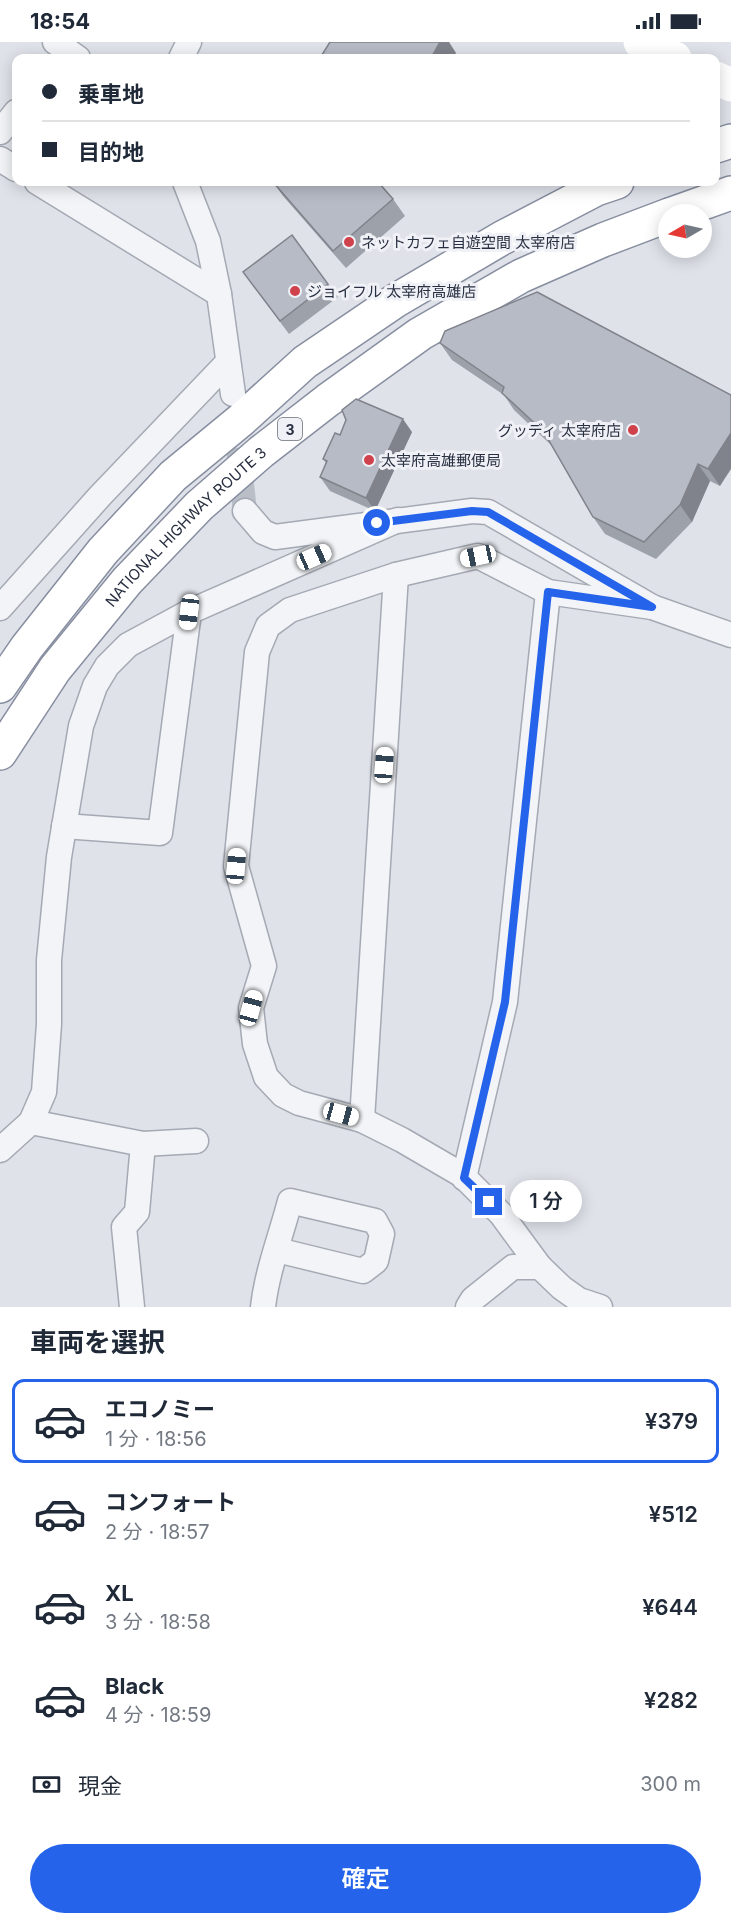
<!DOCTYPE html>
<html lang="ja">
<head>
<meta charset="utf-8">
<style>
  body { margin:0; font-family:Inter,"Noto Sans JP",sans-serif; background:#f2f2f3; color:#1f2937; height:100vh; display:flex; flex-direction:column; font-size:22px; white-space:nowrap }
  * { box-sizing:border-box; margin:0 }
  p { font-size:20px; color:#747a83 }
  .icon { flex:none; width:33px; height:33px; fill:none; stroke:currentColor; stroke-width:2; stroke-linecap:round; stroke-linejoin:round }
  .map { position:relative; height:1265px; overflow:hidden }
  .panel { display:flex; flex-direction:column; background:#fff; flex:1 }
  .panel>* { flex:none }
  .hud { position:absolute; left:12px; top:12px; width:708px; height:132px; border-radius:12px; box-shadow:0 3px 15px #0003; display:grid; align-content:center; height:132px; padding:0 30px; background:#fff }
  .needle { width:39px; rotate:261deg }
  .tools { position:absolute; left:658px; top:162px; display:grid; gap:12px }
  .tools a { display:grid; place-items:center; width:54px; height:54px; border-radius:50%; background:#fff; box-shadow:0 3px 15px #0003; font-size:30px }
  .end { position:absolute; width:27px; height:27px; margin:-14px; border:8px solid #2563eb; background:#fff; box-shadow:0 0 0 3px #fff }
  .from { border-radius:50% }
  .bubble { position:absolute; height:42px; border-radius:21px; background:#fff; box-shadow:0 3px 15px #0003; font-size:20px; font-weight:600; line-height:42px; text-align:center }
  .car { position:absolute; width:18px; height:36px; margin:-18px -9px; border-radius:8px; box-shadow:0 0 4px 2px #0007; background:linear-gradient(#fff 24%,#345 0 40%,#fff 0 76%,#345 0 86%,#fff 0) }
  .hud b { display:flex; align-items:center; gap:21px; height:57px; font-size:22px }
  .hud b+b { border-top:2px solid #e0e1e3 }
  .hud i { width:15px; height:15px; background:#1f2937 }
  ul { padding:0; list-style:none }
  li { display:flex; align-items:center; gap:18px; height:84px; margin:0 12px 9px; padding:0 18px; border:3px solid transparent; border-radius:12px }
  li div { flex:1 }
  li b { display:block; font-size:22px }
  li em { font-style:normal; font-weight:600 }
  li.on { border-color:#2563eb }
  li>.icon { width:54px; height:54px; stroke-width:1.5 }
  h2 { padding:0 30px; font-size:27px; line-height:72px }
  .pay { display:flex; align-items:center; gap:15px; height:66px; padding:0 30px; font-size:22px }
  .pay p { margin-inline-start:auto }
  .button { display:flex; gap:12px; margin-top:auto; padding:12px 30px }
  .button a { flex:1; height:69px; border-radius:36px; background:#2563eb; color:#fff; font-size:24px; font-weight:600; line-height:69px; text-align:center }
  .status { display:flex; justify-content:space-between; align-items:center; height:42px; padding:0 30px; background:#fff; direction:ltr }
  .status svg { height:16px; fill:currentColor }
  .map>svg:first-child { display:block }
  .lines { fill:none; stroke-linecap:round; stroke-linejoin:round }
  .street-tunnel { stroke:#babec7; stroke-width:24; stroke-dasharray:24 12; stroke-linecap:butt }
  .street-casing { stroke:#a4a9b3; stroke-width:27 }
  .highway-casing { stroke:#878ea0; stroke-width:36 }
  .street { stroke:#f2f4f7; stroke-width:24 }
  .secondary { stroke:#fff; stroke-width:33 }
  .highway { stroke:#fff; stroke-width:33 }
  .wall { fill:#9da1aa }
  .shaded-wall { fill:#80838b }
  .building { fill:#b7bbc6; stroke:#80838b; stroke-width:1.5 }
  .route { stroke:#2563eb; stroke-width:8 }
  .poi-dot { fill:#d0424b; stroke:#eff1f6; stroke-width:2 }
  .labels { text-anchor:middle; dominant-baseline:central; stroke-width:6; stroke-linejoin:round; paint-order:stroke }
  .shield { fill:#eff1f6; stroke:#646977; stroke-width:1.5 }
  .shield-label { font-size:14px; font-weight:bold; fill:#282f40 }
  .poi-label { font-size:15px; fill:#282f40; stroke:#eff1f6; text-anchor:start }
  .street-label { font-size:15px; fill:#282f40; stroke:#eff1f6 }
</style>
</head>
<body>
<div class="status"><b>18:54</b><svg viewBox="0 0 49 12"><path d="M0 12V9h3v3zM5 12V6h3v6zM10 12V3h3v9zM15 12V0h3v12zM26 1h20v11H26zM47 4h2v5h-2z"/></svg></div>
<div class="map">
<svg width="731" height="1265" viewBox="0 0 731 1265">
  <rect width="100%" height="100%" fill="#dfe2e9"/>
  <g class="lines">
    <polyline class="street-tunnel" points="234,370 245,469"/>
    <g class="street-casing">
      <g id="street">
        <polyline points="55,0 78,16"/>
        <polyline points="181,16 189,0"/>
        <polyline points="0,90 16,70"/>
        <polyline points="0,117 16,127"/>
        <polyline points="37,140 219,252"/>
        <polyline points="185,140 208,199 219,252 233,352"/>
        <polyline points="245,469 263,490 275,495 472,469 488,470 652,565 731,593"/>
        <polyline points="0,566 100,454 228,320"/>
        <polyline points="64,784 160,791 189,570"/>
        <polyline points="362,1078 396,533"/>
        <polyline points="31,1080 143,1102 137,1170 124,1185 132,1265"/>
        <polyline points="143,1102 196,1099"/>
        <polyline points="0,1108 31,1080 44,1050 49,982 49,918 59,815 81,684 95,644 107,624 128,603 189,570 398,478"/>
        <polyline points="464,1136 505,960 548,550"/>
        <path d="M 263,1265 C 267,1229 281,1194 290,1159 L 375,1179 L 382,1192 L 376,1219 L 363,1229 L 277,1208"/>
        <polyline points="468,1265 473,1257 513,1225 540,1225"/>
        <polyline points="600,1265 579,1258 562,1246 540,1225 501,1172 462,1133 402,1098 362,1078 299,1061 283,1053 266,1035 255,1002 251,966 264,924 236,824 257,610 268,584 290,568 396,533 478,514 548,550 652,565"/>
      </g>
    </g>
    <g class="highway-casing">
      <g id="highway">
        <polyline points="716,104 731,99"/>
        <polyline points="672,172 731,151"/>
        <polyline points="0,644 27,605 103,509 173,434 241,378 305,320 395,259 502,196 596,147 617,140"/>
        <path id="s1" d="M 0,711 L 55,627 L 127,539 L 199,464 L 261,410 L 328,358 L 420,292 L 521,234 L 603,198 L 669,173"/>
      </g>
    </g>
    <use href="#street" class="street"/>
    <g class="secondary">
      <polyline points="640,0 675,16"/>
      <polyline points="716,36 731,43"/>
    </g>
    <use href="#highway" class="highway"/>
  </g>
  <g class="wall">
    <polygon points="273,140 370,142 393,157 405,174 346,226 283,154"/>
    <polygon points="243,230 328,242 338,255 289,292"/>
    <polygon points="440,301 731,353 720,444 710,439 692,480 656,517 605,492 593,475 551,403 514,368 504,353 452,318"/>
    <polygon points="412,390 375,469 330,449 320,435 326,421 323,417 340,393"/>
  </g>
  <g class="shaded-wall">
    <polygon points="440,0 449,0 456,11 453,16 431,16"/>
    <polygon points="403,377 412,390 375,469 366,456"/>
    <polygon points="731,391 731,427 720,444 708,427"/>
    <polygon points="698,422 710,439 692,480 680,463"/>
  </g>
  <g class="building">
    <polygon points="330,0 440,0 431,16 320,16"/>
    <polygon points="273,140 368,140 370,142 373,140 378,140 393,157 333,209"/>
    <polygon points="292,193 328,242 280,279 243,230"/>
    <polygon points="537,250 731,353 731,391 708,427 698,422 680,463 644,500 593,475 544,390 502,351 504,345 440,301 445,289"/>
    <polygon points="356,357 403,377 366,456 320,435 327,419 323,417 335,391 340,393 346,378 342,368"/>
  </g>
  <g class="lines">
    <polyline class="route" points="377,481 472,469 488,470 652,565 548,550 505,960 464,1136 489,1160"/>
  </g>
  <g class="poi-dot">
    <circle cx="349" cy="200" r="6"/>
    <circle cx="295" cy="249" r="6"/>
    <circle cx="633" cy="388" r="6"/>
    <circle cx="369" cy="418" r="6"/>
  </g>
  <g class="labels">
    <rect class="shield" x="278" y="376" width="24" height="22" rx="4.5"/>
    <g class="shield-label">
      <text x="290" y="387">3</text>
    </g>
    <g class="poi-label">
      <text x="361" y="200">ネットカフェ自遊空間 太宰府店</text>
      <text x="307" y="249">ジョイフル 太宰府高雄店</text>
      <text x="621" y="388" text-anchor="end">グッディ 太宰府店</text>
      <text x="381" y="418">太宰府高雄郵便局</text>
    </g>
    <g class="street-label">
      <text stroke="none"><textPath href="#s1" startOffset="294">NATIONAL HIGHWAY ROUTE 3</textPath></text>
    </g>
  </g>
</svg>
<div class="tools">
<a><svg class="needle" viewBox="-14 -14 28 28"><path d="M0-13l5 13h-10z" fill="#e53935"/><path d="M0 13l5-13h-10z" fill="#747a83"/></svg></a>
</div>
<i class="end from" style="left:377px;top:481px"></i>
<i class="end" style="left:489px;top:1160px"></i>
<div class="bubble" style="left:510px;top:1138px;width:72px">1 分</div>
<i class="car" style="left:478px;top:514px;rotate:258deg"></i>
<i class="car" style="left:314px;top:515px;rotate:66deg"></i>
<i class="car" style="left:189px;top:570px;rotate:187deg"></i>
<i class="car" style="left:384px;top:723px;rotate:4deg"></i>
<i class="car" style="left:236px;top:824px;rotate:5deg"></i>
<i class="car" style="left:251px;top:966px;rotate:15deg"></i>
<i class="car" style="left:341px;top:1072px;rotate:105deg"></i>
<div class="hud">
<b><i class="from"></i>乗車地</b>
<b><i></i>目的地</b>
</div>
</div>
<section class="panel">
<h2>車両を選択</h2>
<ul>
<li class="on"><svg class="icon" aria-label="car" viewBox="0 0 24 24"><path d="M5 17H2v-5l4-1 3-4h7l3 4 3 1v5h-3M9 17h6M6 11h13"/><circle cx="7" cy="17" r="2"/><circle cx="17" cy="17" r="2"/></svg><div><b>エコノミー</b><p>1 分 · 18:56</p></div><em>¥379</em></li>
<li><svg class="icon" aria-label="car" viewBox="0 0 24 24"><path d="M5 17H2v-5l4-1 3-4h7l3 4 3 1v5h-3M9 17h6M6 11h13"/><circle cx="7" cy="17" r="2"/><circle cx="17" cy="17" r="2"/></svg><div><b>コンフォート</b><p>2 分 · 18:57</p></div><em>¥512</em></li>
<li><svg class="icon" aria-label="car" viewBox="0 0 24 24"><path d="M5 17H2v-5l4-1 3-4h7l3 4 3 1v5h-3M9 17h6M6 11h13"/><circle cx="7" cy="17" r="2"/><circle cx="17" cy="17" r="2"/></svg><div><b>XL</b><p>3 分 · 18:58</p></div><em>¥644</em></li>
<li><svg class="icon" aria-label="car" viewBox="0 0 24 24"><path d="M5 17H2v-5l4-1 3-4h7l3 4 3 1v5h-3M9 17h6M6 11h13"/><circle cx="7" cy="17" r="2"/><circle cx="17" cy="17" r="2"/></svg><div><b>Black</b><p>4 分 · 18:59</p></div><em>¥282</em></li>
</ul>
<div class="pay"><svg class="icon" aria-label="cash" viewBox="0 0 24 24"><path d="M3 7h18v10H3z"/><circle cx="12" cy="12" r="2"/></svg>現金<p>300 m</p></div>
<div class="button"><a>確定</a></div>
</section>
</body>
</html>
